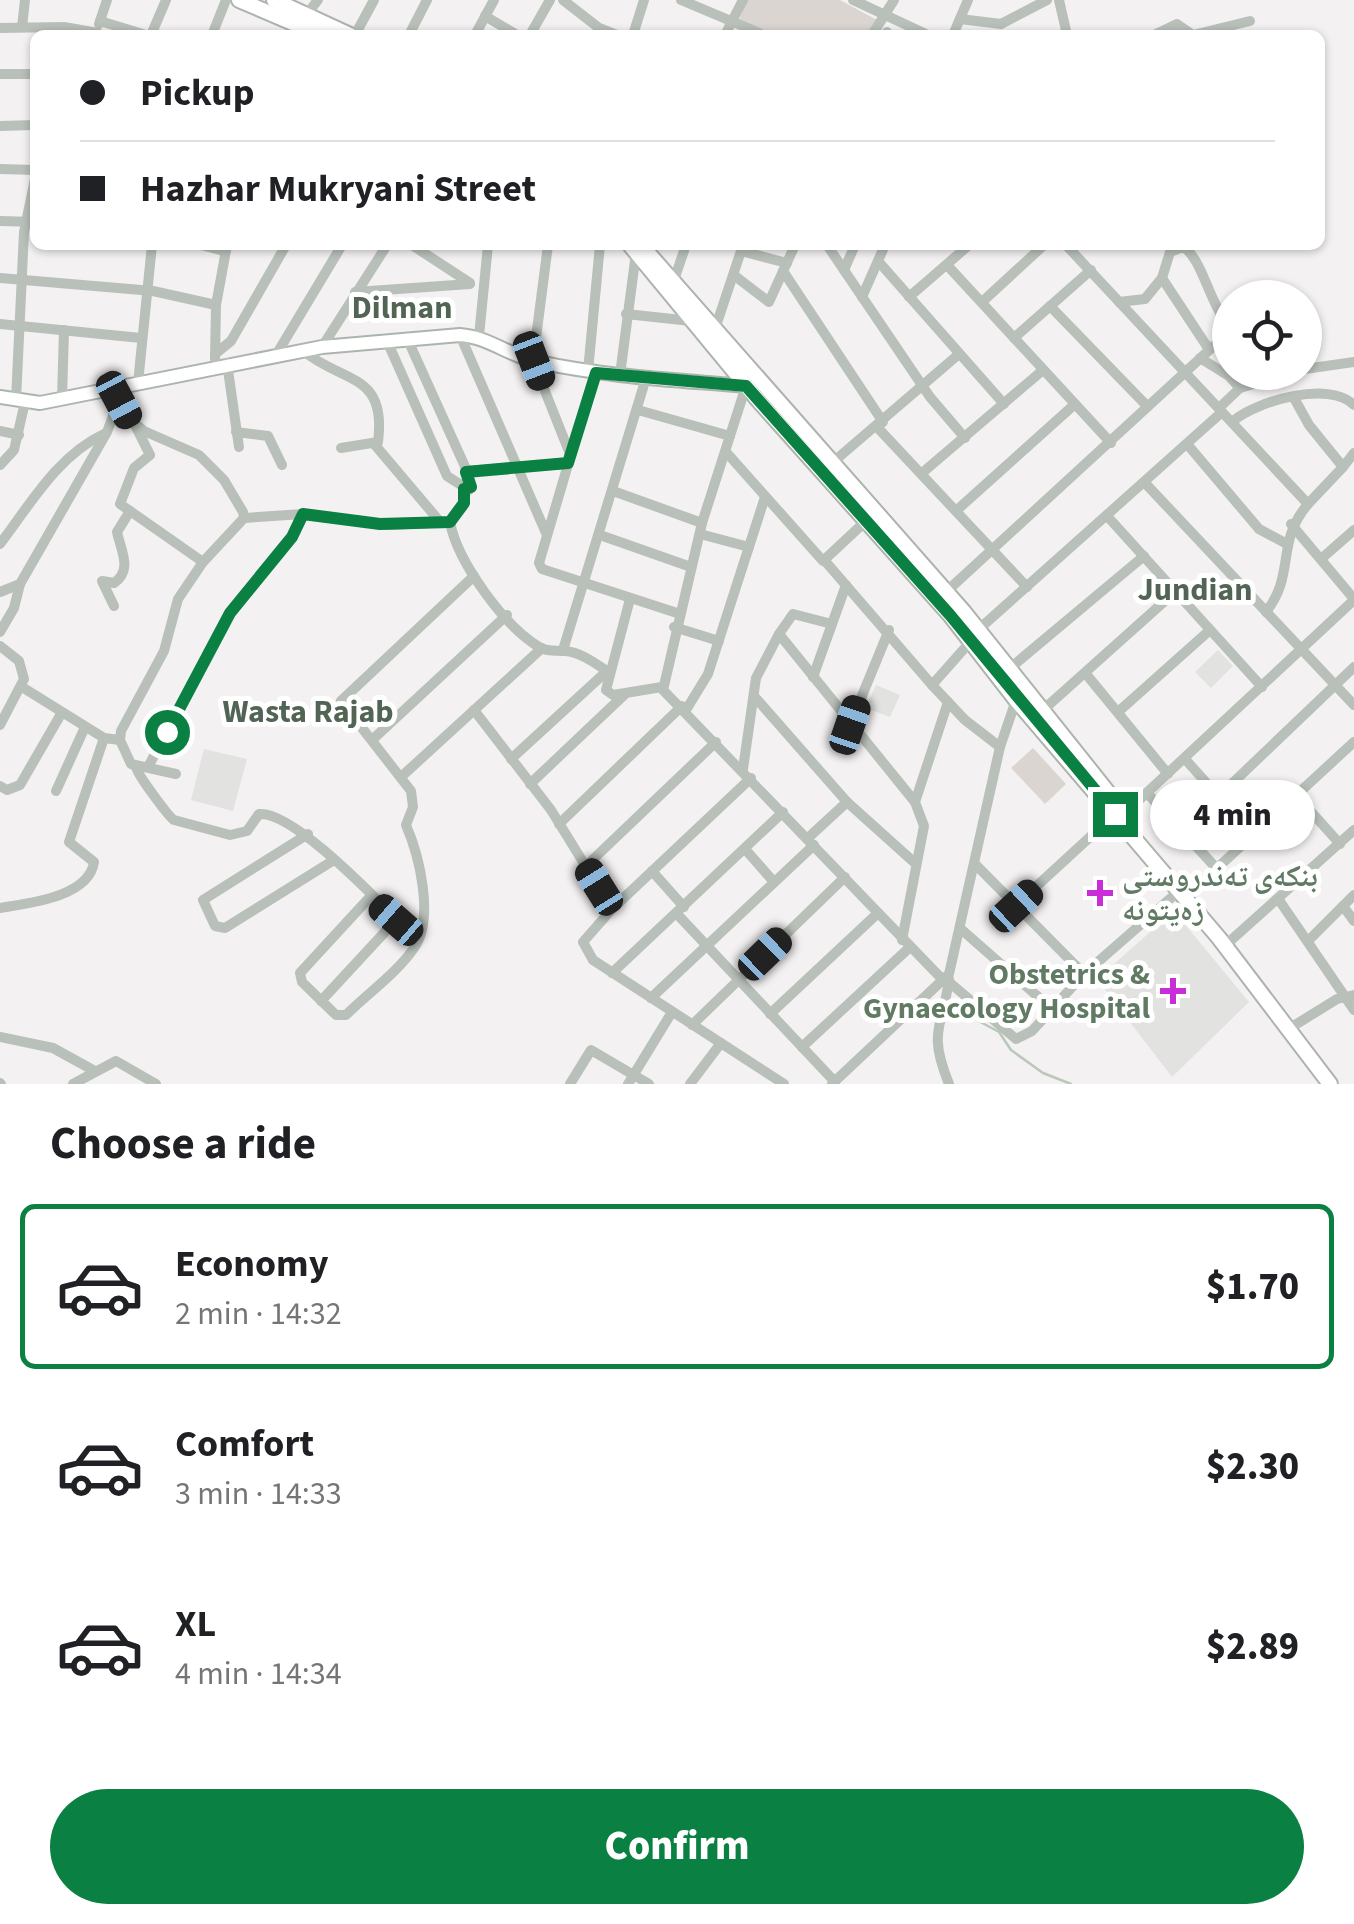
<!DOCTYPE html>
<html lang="en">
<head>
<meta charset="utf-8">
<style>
  body { margin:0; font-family:"Source Sans 3","Noto Naskh Arabic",sans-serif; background:#f2f2f2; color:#202124; height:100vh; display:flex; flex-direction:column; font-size:38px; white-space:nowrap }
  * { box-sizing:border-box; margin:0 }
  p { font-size:32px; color:#757577 }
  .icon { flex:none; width:55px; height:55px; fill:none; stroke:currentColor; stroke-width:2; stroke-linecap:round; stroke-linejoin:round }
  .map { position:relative; height:1084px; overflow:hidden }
  .details { display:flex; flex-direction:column; background:#fff; flex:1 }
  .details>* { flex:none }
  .top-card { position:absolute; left:30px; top:30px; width:1295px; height:220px; border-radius:15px; box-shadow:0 2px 8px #0004; display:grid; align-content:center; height:220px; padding:0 50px; background:#fff }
  .buttons { position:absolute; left:1212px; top:280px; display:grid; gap:20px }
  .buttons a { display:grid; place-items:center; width:110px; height:110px; border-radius:50%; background:#fff; box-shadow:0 2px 8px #0004; font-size:50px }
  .end { position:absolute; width:45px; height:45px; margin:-22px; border:12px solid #0b8043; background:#fff; box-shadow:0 0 0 5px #fff }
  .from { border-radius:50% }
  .bubble { position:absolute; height:70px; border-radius:35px; background:#fff; box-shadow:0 2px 8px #0004; font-size:32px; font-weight:800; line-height:70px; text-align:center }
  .car { position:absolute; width:30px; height:60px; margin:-30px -15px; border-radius:12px; box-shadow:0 0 8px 2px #0007; background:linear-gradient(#222 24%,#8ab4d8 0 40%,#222 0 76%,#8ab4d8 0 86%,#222 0) }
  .top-card b { display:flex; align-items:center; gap:35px; height:95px; font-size:38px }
  .top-card b+b { border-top:2px solid #e0e0e0 }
  .top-card i { width:25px; height:25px; background:#202124 }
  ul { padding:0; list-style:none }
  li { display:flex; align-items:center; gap:30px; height:165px; margin:0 20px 15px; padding:0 30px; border:5px solid transparent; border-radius:15px }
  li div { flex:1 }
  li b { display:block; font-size:38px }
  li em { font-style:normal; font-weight:800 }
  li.on { border-color:#0b8043 }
  li>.icon { width:90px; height:90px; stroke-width:1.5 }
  h2 { padding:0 50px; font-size:45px; line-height:120px }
  .action { display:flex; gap:20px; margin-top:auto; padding:20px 50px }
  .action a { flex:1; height:115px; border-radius:60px; background:#0b8043; color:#fff; font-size:40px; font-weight:800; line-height:115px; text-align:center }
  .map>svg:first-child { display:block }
  .built { fill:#e2e2e1 }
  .green { fill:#dbd5d2 }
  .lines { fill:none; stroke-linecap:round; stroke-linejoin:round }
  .stream { stroke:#bac8b9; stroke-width:2.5 }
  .major-casing { stroke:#acb5ad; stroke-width:16 }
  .highway-casing { stroke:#acb4ad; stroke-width:18 }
  .minor { stroke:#b8c0b9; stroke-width:10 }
  .major { stroke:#fff; stroke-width:12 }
  .highway { stroke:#fff; stroke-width:14 }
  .route { stroke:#0b8043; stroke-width:12 }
  .poi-dot { fill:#c92dd8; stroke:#fff; stroke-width:4 }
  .labels { text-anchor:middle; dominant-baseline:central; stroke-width:10; stroke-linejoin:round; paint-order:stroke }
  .poi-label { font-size:30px; font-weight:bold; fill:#617a64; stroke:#fff; text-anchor:start }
  .neighbourhood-label { font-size:32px; font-weight:bold; fill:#526555; stroke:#fff }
</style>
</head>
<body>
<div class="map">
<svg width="1354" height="1084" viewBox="0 0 1354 1084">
  <rect width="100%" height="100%" fill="#f4f1f2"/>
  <g class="built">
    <polygon points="1218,650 1233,666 1211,688 1195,672"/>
    <polygon points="876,685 900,695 890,717 866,708"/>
    <polygon points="204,749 247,759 233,811 191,800"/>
    <polygon points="1174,911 1249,1002 1172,1077 1097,979"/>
  </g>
  <g class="green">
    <polygon points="747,0 840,0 877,20 866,35 781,35 739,21"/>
    <polygon points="1033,748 1066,784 1045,804 1011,768"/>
  </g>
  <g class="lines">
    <polyline class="stream" points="975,1019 999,1032 1011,1050 1043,1073 1071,1084"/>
    <g class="major-casing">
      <path id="major" d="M 0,397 L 40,403 L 322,347 L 460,335 C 489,337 511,357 539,362 C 608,377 677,380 746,386"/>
    </g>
    <g class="highway-casing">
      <g id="highway">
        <polyline points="239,0 321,35"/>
        <polyline points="274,0 350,35"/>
        <polyline points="630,245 758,400 950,615 1016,700 1219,938 1330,1084"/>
        <polyline points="641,245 964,612 1118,805"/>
      </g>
    </g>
    <g class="minor">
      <polyline points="563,0 599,28 617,35"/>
      <polyline points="681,0 764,35"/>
      <polyline points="853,0 928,35"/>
      <polyline points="1059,0 1067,35"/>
      <polyline points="307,14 318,0"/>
      <polyline points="485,16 517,35"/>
      <polyline points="960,19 1001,24 1047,0"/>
      <polyline points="100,21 146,35"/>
      <polyline points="99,24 107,0"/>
      <polyline points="22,27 25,0"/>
      <polyline points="0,28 64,27 98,33"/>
      <polyline points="151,35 166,0"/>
      <polyline points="212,35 226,0"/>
      <polyline points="355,35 374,0"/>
      <polyline points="409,35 427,0"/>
      <polyline points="475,35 494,0"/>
      <polyline points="530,35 550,0"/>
      <polyline points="633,35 644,0"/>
      <polyline points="725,35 743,0"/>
      <polyline points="872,35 894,0"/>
      <polyline points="886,35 887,32"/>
      <polyline points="953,35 968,0"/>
      <polyline points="1154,35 1177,24 1193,35 1250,21"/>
      <polyline points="0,74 35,74"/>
      <polyline points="0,126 35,125"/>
      <polyline points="0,169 35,170"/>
      <polyline points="0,221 35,222"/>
      <polyline points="201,245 224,251"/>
      <polyline points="412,245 470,283"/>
      <polyline points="548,245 533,361 570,454"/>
      <polyline points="827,245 930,397 965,438"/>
      <path d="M 1066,245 L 1308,504 C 1275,543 1296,574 1266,612"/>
      <polyline points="741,251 787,263"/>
      <polyline points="878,261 1004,404"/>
      <polyline points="947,265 1111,443"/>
      <polyline points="844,270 855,245"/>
      <polyline points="783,271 883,422"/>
      <polyline points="735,276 769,302 795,245"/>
      <polyline points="0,278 153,291 216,305"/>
      <polyline points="1162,278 1208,348"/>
      <polyline points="674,280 686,245"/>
      <polyline points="355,292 470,284"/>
      <polyline points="862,297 885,245"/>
      <polyline points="909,297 969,245"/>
      <polyline points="982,302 1044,245"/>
      <path d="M 1119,302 L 1145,299 L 1162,278 L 1170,252 L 1183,247 C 1202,257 1210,306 1230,327"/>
      <polyline points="1050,306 1147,406"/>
      <polyline points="626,314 691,321"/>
      <polyline points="0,324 141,338"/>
      <polyline points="716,326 743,245"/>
      <polyline points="460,335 546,533"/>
      <polyline points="479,336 488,245"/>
      <polyline points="1014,338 1091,270"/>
      <polyline points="387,341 447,476 469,490 467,471 407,338"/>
      <polyline points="322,347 387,245"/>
      <path d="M 302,350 C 343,384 387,372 378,442 L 341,448"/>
      <polyline points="215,354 231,341 286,245"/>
      <polyline points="276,355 342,245"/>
      <polyline points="1200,358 1229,376 1240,388"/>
      <polyline points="215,359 216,305 227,245"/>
      <polyline points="227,363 239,447"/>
      <polyline points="1305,369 1354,362"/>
      <polyline points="588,371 600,245"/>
      <polyline points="595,373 539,563 542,569 677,613"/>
      <polyline points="620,375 636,253"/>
      <polyline points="138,383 152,245"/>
      <polyline points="1294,398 1309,425 1343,467 1308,504"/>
      <polyline points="62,399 64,330"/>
      <polyline points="16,400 24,232 35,179"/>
      <polyline points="119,400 129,418 144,431 199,455 224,480 243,512 244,518 203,562 178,599 164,651 121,731 120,740 131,764 176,774"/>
      <polyline points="1219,408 1240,388 1292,372"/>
      <polyline points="638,410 730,436"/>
      <path d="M 1233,421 C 1257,401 1329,380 1354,405"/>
      <polyline points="135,425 150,455 134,468 120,504 203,562"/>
      <polyline points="877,427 1027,587"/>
      <polyline points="0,431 19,435"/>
      <polyline points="236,432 268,436 282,465"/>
      <polyline points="1187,444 1259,529 1287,544"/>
      <polyline points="375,445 441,523"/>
      <polyline points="726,452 823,561 867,520"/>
      <polyline points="832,463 959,354"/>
      <polyline points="0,465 14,450 25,402"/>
      <polyline points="1343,467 1354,453"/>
      <polyline points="467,471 568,463"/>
      <polyline points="922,473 1043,370"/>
      <polyline points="1145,483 1354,705"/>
      <path d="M 464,489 L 464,503 L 450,522 C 457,561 505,628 541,648 C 549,652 556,650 565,651 C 580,652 595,663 607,671 L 511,759"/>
      <polyline points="613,491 702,523 663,690 942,979"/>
      <polyline points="957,510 1075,404"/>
      <polyline points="1108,517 1262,687"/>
      <polyline points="244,518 303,514 389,525 450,522"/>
      <polyline points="702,523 746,386"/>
      <polyline points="1291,524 1354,599"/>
      <polyline points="700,534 749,547"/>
      <polyline points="600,535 691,567"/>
      <path d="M 0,544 C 29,506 58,455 104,434"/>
      <polyline points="1321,559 1354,530"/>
      <polyline points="825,561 932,685"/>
      <polyline points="0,592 20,584"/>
      <polyline points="946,592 1230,331"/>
      <polyline points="630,599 606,690 613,695 662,687"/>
      <path d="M 114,606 L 102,581 L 114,583 C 133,570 121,551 117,532 L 130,511"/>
      <polyline points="674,627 719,641"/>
      <polyline points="978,630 1222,412"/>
      <polyline points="0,632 14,608 20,584 107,432 119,400"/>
      <polyline points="779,634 793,614 832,624"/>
      <polyline points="971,641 932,685 965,720 1000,747"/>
      <polyline points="0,646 19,661 24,679 0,725"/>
      <polyline points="563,650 646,378"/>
      <polyline points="1009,669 1144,556"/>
      <polyline points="1086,674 1168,774"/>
      <polyline points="813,677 846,585"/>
      <polyline points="22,687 104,738 120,740"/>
      <polyline points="754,696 847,802 916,864"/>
      <polyline points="474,710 551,810 612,909"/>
      <polyline points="686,710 708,674 765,497"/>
      <polyline points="1043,710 1176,591"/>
      <polyline points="1118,712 1210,630"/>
      <polyline points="850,725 889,630"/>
      <polyline points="372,740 507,615"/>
      <polyline points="1185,759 1254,836"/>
      <path d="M 136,767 C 137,774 168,816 174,820 L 230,835 L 247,831 L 259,814 C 295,810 388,912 418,940"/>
      <polyline points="148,767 230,613 292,537 303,514"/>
      <polyline points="743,769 756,678 779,634 915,802 924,826 902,940"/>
      <polyline points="401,777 542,648"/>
      <polyline points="751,778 612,909 583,942 593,960 784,1084"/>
      <polyline points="530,784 624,695"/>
      <polyline points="0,786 7,790 20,785 61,714"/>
      <polyline points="56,791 85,727"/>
      <polyline points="1148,794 1218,870"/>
      <polyline points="1219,796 1354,667"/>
      <polyline points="1297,796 1340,844"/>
      <polyline points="915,802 948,702"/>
      <polyline points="1125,813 1354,600"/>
      <polyline points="559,824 682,706"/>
      <polyline points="308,834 203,900 215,926 225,928 334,860"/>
      <polyline points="808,838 847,802"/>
      <polyline points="745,849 774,882"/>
      <polyline points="976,865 1084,974 1179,891"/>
      <polyline points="586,866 716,742"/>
      <polyline points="652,871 684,907"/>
      <polyline points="1190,893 1354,742"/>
      <path d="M 370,897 L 300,973 L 302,982 L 336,1015 L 346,1015 C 367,994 397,973 414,948 C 435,919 419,855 406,825 L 413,807 L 411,791 L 341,701 L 474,576"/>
      <polyline points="1279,900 1354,1010"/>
      <polyline points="1016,905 1115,814"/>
      <polyline points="1343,906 1354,921"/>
      <path d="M 0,908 C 29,903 89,897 94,862 L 69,842 L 104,738"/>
      <polyline points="677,914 835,1082"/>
      <polyline points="962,930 1052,1009"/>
      <polyline points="1308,941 1354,895"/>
      <polyline points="1229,942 1354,830"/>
      <polyline points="612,973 783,812"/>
      <polyline points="949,982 1016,1039 1032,1031 1084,974"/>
      <polyline points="651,998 814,845"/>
      <polyline points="321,1001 396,920"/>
      <polyline points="770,1014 878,913"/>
      <polyline points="692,1025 845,877"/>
      <polyline points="1295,1025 1337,999 1354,995"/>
      <polyline points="0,1037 53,1048 93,1070"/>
      <polyline points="802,1047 909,948"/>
      <polyline points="0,1083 1,1084"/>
      <polyline points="73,1084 116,1061 156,1084"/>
      <polyline points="570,1084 591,1050 649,1084"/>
      <polyline points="628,1084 672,1012"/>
      <polyline points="690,1084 721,1043"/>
      <polyline points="832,1084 949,974 1000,747 1016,700"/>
      <path d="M 949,1084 C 927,1030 943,1027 949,979"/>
    </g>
    <use href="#major" class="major"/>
    <use href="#highway" class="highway"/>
  </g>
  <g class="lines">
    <polyline class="route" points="167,732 230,613 292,537 303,514 380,524 450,522 464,503 464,489 471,487 466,472 568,463 596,373 746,386 950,615 1115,814"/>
  </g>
  <g class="poi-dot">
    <path d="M1095 878h10v10h10v10h-10v10h-10v-10h-10v-10h10z"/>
    <path d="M1168 976h10v10h10v10h-10v10h-10v-10h-10v-10h10z"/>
  </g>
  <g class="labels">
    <g class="poi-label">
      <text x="1122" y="876">بنکەی تەندروستی<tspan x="1122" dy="34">زەیتونە</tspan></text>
      <text x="1150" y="974" text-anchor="end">Obstetrics &amp;<tspan x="1150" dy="34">Gynaecology Hospital</tspan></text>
    </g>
    <g class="neighbourhood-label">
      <text x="402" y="308">Dilman</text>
      <text x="1195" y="590">Jundian</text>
      <text x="308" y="712">Wasta Rajab</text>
    </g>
  </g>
</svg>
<div class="buttons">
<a><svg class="icon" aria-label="locate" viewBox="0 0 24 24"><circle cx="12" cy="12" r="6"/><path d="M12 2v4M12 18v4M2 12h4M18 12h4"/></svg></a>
</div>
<i class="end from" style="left:167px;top:732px"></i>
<i class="end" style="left:1115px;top:814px"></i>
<div class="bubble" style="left:1150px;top:780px;width:165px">4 min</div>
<i class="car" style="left:534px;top:361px;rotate:159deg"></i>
<i class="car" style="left:119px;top:400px;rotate:152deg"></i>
<i class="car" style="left:850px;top:725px;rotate:19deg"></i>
<i class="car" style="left:599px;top:887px;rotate:328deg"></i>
<i class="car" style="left:1016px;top:906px;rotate:47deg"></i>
<i class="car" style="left:396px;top:920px;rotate:311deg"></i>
<i class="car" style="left:765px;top:954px;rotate:46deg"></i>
<div class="top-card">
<b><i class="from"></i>Pickup</b>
<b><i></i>Hazhar Mukryani Street</b>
</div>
</div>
<section class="details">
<h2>Choose a ride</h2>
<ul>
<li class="on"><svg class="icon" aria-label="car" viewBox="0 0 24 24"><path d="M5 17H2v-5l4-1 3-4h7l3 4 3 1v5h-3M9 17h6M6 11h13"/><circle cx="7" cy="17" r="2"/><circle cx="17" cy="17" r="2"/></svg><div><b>Economy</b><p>2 min · 14:32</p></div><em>$1.70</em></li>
<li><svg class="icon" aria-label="car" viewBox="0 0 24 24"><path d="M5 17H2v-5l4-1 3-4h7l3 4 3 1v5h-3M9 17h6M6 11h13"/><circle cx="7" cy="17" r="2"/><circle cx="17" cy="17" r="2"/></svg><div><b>Comfort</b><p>3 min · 14:33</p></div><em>$2.30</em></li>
<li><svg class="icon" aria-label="car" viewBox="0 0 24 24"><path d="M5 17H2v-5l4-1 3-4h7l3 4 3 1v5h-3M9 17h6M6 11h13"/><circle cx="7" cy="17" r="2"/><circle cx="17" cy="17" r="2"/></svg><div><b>XL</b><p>4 min · 14:34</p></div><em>$2.89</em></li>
</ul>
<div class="action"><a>Confirm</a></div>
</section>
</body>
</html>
